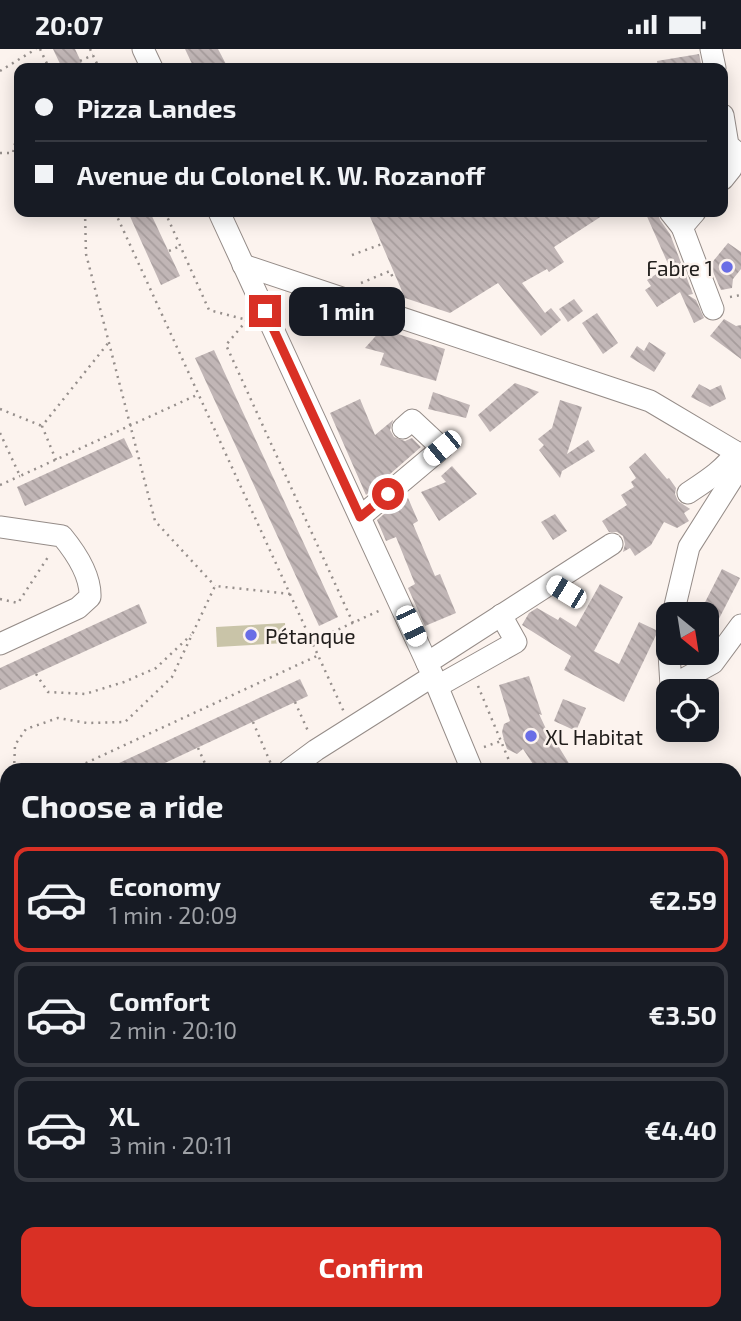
<!DOCTYPE html>
<html lang="en">
<head>
<meta charset="utf-8">
<style>
  body { margin:0; font-family:"Exo 2",sans-serif; background:#20242c; color:#f1f3f6; height:100vh; display:flex; flex-direction:column; font-size:26px; white-space:nowrap }
  * { box-sizing:border-box; margin:0 }
  p { font-size:23px; color:#9ea1a6 }
  .icon { flex:none; width:38px; height:38px; fill:none; stroke:currentColor; stroke-width:2; stroke-linecap:round; stroke-linejoin:round }
  .map { position:relative; flex:1; overflow:hidden }
  .details { position:absolute; left:0px; top:714px; width:742px; height:558px; display:flex; flex-direction:column; background:#171b24; border-radius:21px 21px 0 0; box-shadow:0 4px 18px #0003 }
  .details>* { flex:none }
  .banner { position:absolute; left:14px; top:14px; width:714px; height:154px; border-radius:14px; box-shadow:0 4px 18px #0003; display:grid; align-content:center; height:154px; padding:0 21px; background:#171b24 }
  .needle { width:46px; rotate:150deg }
  .controls { position:absolute; left:656px; top:553px; display:grid; gap:14px }
  .controls a { display:grid; place-items:center; width:63px; height:63px; border-radius:14px; background:#171b24; box-shadow:0 4px 18px #0003; font-size:35px }
  .end { position:absolute; width:32px; height:32px; margin:-16px; border:9px solid #d93025; background:#fff; box-shadow:0 0 0 4px #fff }
  .from { border-radius:50% }
  .bubble { position:absolute; height:49px; border-radius:14px; background:#171b24; box-shadow:0 4px 18px #0003; font-size:23px; font-weight:700; line-height:49px; text-align:center }
  .car { position:absolute; width:21px; height:42px; margin:-21px -10px; border-radius:9px; box-shadow:0 0 5px 2px #0007; background:linear-gradient(#fff 24%,#345 0 40%,#fff 0 76%,#345 0 86%,#fff 0) }
  .banner b { display:flex; align-items:center; gap:24px; height:66px; font-size:26px }
  .banner b+b { border-top:2px solid #363941 }
  .banner i { width:18px; height:18px; background:#f1f3f6 }
  ul { padding:0; list-style:none }
  li { display:flex; align-items:center; gap:21px; height:105px; margin:0 14px 10px; padding:0 7px; border:4px solid #363941; border-radius:14px }
  li div { flex:1 }
  li b { display:block; font-size:26px }
  li em { font-style:normal; font-weight:700 }
  li.on { border-color:#d93025 }
  li>.icon { width:63px; height:63px; stroke-width:1.5 }
  h2 { padding:0 21px; font-size:32px; line-height:84px }
  .action { display:flex; gap:14px; margin-top:auto; padding:14px 21px }
  .action a { flex:1; height:80px; border-radius:14px; background:#d93025; color:#fff; font-size:28px; font-weight:700; line-height:80px; text-align:center }
  .status { display:flex; justify-content:space-between; align-items:center; height:49px; padding:0 35px; background:#171b24; direction:ltr }
  .status svg { height:19px; fill:currentColor }
  .map>svg:first-child { display:block }
  .green { fill:#c9c4a8 }
  .lines { fill:none; stroke-linecap:round; stroke-linejoin:round }
  .stream { stroke:#cca8b5; stroke-width:5 }
  .building { fill:url(#building-back-hatch) }
  .minor-casing { stroke:#958c88; stroke-width:23 }
  .major-casing { stroke:#958c88; stroke-width:28 }
  .path { stroke:#968f8c; stroke-width:2.5; stroke-dasharray:2 5; stroke-linecap:butt }
  .minor { stroke:#fff; stroke-width:21 }
  .major { stroke:#fff; stroke-width:26 }
  .route { stroke:#d93025; stroke-width:9 }
  .poi-dot { fill:#696de6; stroke:#fcf3ee; stroke-width:2.5 }
  .labels { text-anchor:middle; dominant-baseline:central; stroke-width:5; stroke-linejoin:round; paint-order:stroke }
  .poi-label { font-size:21px; fill:#211e1c; stroke:#fcf3ee; text-anchor:start }
</style>
</head>
<body>
<div class="status"><b>20:07</b><svg viewBox="0 0 49 12"><path d="M0 12V9h3v3zM5 12V6h3v6zM10 12V3h3v9zM15 12V0h3v12zM26 1h20v11H26zM47 4h2v5h-2z"/></svg></div>
<div class="map">
<svg width="741" height="1272" viewBox="0 0 741 1272">
  <defs>
    <pattern id="building-back-hatch" width="6" height="6" patternUnits="userSpaceOnUse" patternTransform="scale(1.75)"><rect width="6" height="6" fill="#c1b6b6"/><path d="M-1 5l2 2M0 0l6 6M5-1l2 2" fill="none" stroke="#a69c9c"/></pattern>
  </defs>
  <rect width="100%" height="100%" fill="#fcf3ee"/>
  <g class="green">
    <polygon points="285,574 286,594 217,598 216,578"/>
    <polygon points="336,1265 390,1265 392,1272 343,1272"/>
  </g>
  <g class="lines">
    <g class="stream">
      <polyline points="735,961 741,961"/>
      <polyline points="0,1182 7,1181"/>
    </g>
  </g>
  <g class="building">
    <polygon points="53,0 75,0 84,19 62,19"/>
    <polygon points="185,0 218,0 228,19 194,19"/>
    <polygon points="699,5 702,19 658,19 657,12"/>
    <polygon points="128,163 150,163 180,227 161,236"/>
    <polygon points="368,163 608,163 554,198 564,213 549,223 547,220 522,234 545,264 551,259 561,271 541,287 498,234 450,264 405,249"/>
    <polygon points="645,163 657,163 660,171 670,185 693,245 688,246 696,251 704,269 694,274 680,243 657,258 645,241 651,237 647,231 669,217"/>
    <polygon points="728,194 741,203 741,220 733,230 732,239 721,241 710,216"/>
    <polygon points="574,250 583,262 568,273 559,260"/>
    <polygon points="597,264 618,294 603,305 582,274"/>
    <polygon points="724,270 736,277 741,276 741,310 710,287"/>
    <polygon points="382,280 445,300 436,332 380,316 384,304 365,299"/>
    <polygon points="649,293 666,304 654,323 630,308 637,297 644,302"/>
    <polygon points="214,301 338,568 319,577 195,309"/>
    <polygon points="515,334 539,343 490,383 478,366"/>
    <polygon points="699,335 710,341 721,336 726,350 710,358 691,348"/>
    <polygon points="433,343 470,356 466,369 428,360"/>
    <polygon points="360,350 375,386 393,371 390,381 394,388 405,392 412,389 421,398 366,446 330,364"/>
    <polygon points="560,351 582,358 567,405 588,391 595,402 562,422 560,429 539,401 544,396 538,390 552,379"/>
    <polygon points="124,389 133,408 25,457 17,438"/>
    <polygon points="645,404 667,430 669,429 676,439 675,445 678,452 690,460 684,464 689,472 677,479 664,473 651,496 635,507 630,499 623,503 625,495 623,487 617,483 609,483 602,472 627,456 621,446 634,438 631,433 636,429 629,418"/>
    <polygon points="452,417 477,445 439,472 421,443 446,433 441,427"/>
    <polygon points="408,449 418,472 413,475 435,527 440,525 456,564 425,577 408,539 415,535 396,488 386,492 377,471 397,454"/>
    <polygon points="555,465 567,482 553,491 541,473"/>
    <polygon points="722,520 740,529 707,593 707,565 699,565"/>
    <polygon points="600,535 623,548 594,602 619,615 639,573 658,582 624,653 564,621 571,607 522,576 529,564 537,559 558,571 560,568 576,578"/>
    <polygon points="139,555 147,574 0,641 0,619"/>
    <polygon points="529,627 542,666 539,665 548,684 549,682 570,716 561,721 537,721 523,700 517,705 507,700 504,691 502,683 504,675 510,672 499,636"/>
    <polygon points="300,630 308,647 150,721 104,721"/>
    <polygon points="563,650 586,659 576,682 554,672"/>
  </g>
  <g class="lines">
    <g class="minor-casing">
      <g id="minor">
        <polyline points="143,0 152,19"/>
        <polyline points="711,0 715,19"/>
        <polyline points="723,66 728,96 741,107"/>
        <polyline points="723,130 731,120 728,96"/>
        <polyline points="219,163 433,627 472,721"/>
        <polyline points="670,163 682,178 695,163"/>
        <polyline points="682,178 713,260"/>
        <polyline points="243,216 650,352 741,406"/>
        <path d="M 688,444 C 706,432 724,421 736,403"/>
        <polyline points="360,468 442,399 412,371 403,379"/>
        <path d="M 0,478 L 62,487 C 76,504 91,526 90,548 L 78,559 L 0,595"/>
        <polyline points="673,565 689,498 741,416"/>
        <polyline points="669,604 671,637 713,614 741,576"/>
        <polyline points="427,614 612,495"/>
        <polyline points="438,637 516,593 501,566"/>
        <polyline points="289,721 316,701 433,627"/>
        <polyline points="0,973 7,989"/>
        <polyline points="323,1265 329,1272"/>
        <polyline points="702,1265 705,1272"/>
        <polyline points="725,1265 728,1272"/>
        <polyline points="113,1272 131,1265"/>
      </g>
    </g>
    <g class="major-casing">
      <g id="major">
        <polyline points="735,900 741,898"/>
        <polyline points="0,1142 7,1143"/>
      </g>
    </g>
    <g class="path">
      <polyline points="40,0 49,19"/>
      <polyline points="90,0 99,19"/>
      <polyline points="80,12 93,6"/>
      <polyline points="0,22 36,0"/>
      <polyline points="0,104 13,104 16,90 19,89"/>
      <polyline points="85,163 86,205 155,472 215,537"/>
      <polyline points="115,163 344,663"/>
      <polyline points="165,163 209,261 247,271 226,296 353,574"/>
      <polyline points="169,202 180,197"/>
      <polyline points="352,206 382,195"/>
      <polyline points="361,234 390,222 393,229 396,228"/>
      <polyline points="730,248 741,246"/>
      <polyline points="0,360 42,377"/>
      <polyline points="0,384 20,427 199,345"/>
      <polyline points="56,411 42,377 109,293"/>
      <polyline points="0,436 20,427"/>
      <polyline points="0,550 18,554 50,505"/>
      <polyline points="313,592 383,560"/>
      <polyline points="36,625 48,643 85,645 124,633 156,619 191,586"/>
      <polyline points="478,637 513,721"/>
      <polyline points="295,653 308,682"/>
      <polyline points="253,673 271,715"/>
      <polyline points="484,698 504,691"/>
      <polyline points="198,699 208,721"/>
      <polyline points="73,720 319,606"/>
      <polyline points="14,721 15,696 26,680 58,669 87,674 125,673 172,628 215,537 290,545"/>
      <polyline points="0,782 7,772"/>
      <polyline points="0,832 7,847"/>
      <polyline points="0,856 7,853"/>
      <polyline points="648,1265 648,1272"/>
      <polyline points="587,1272 594,1265"/>
    </g>
    <use href="#minor" class="minor"/>
    <use href="#major" class="major"/>
  </g>
  <g class="lines">
    <polyline class="route" points="265,262 360,468 388,445"/>
  </g>
  <g class="poi-dot">
    <circle cx="727" cy="218" r="7"/>
    <circle cx="251" cy="586" r="7"/>
    <circle cx="531" cy="687" r="7"/>
  </g>
  <g class="labels">
    <g class="poi-label">
      <text x="713" y="218" text-anchor="end">Fabre 1</text>
      <text x="265" y="586">Pétanque</text>
      <text x="545" y="687">XL Habitat</text>
    </g>
  </g>
</svg>
<div class="controls">
<a><svg class="needle" viewBox="-14 -14 28 28"><path d="M0-13l5 13h-10z" fill="#e53935"/><path d="M0 13l5-13h-10z" fill="#9ea1a6"/></svg></a>
<a><svg class="icon" aria-label="locate" viewBox="0 0 24 24"><circle cx="12" cy="12" r="6"/><path d="M12 2v4M12 18v4M2 12h4M18 12h4"/></svg></a>
</div>
<i class="end from" style="left:388px;top:445px"></i>
<i class="end" style="left:265px;top:262px"></i>
<div class="bubble" style="left:289px;top:238px;width:116px">1 min</div>
<i class="car" style="left:442px;top:399px;rotate:230deg"></i>
<i class="car" style="left:566px;top:543px;rotate:301deg"></i>
<i class="car" style="left:411px;top:577px;rotate:155deg"></i>
<div class="banner">
<b><i class="from"></i>Pizza Landes</b>
<b><i></i>Avenue du Colonel K. W. Rozanoff</b>
</div>
<section class="details">
<h2>Choose a ride</h2>
<ul>
<li class="on"><svg class="icon" aria-label="car" viewBox="0 0 24 24"><path d="M5 17H2v-5l4-1 3-4h7l3 4 3 1v5h-3M9 17h6M6 11h13"/><circle cx="7" cy="17" r="2"/><circle cx="17" cy="17" r="2"/></svg><div><b>Economy</b><p>1 min · 20:09</p></div><em>€2.59</em></li>
<li><svg class="icon" aria-label="car" viewBox="0 0 24 24"><path d="M5 17H2v-5l4-1 3-4h7l3 4 3 1v5h-3M9 17h6M6 11h13"/><circle cx="7" cy="17" r="2"/><circle cx="17" cy="17" r="2"/></svg><div><b>Comfort</b><p>2 min · 20:10</p></div><em>€3.50</em></li>
<li><svg class="icon" aria-label="car" viewBox="0 0 24 24"><path d="M5 17H2v-5l4-1 3-4h7l3 4 3 1v5h-3M9 17h6M6 11h13"/><circle cx="7" cy="17" r="2"/><circle cx="17" cy="17" r="2"/></svg><div><b>XL</b><p>3 min · 20:11</p></div><em>€4.40</em></li>
</ul>
<div class="action"><a>Confirm</a></div>
</section>
</div>
</body>
</html>
